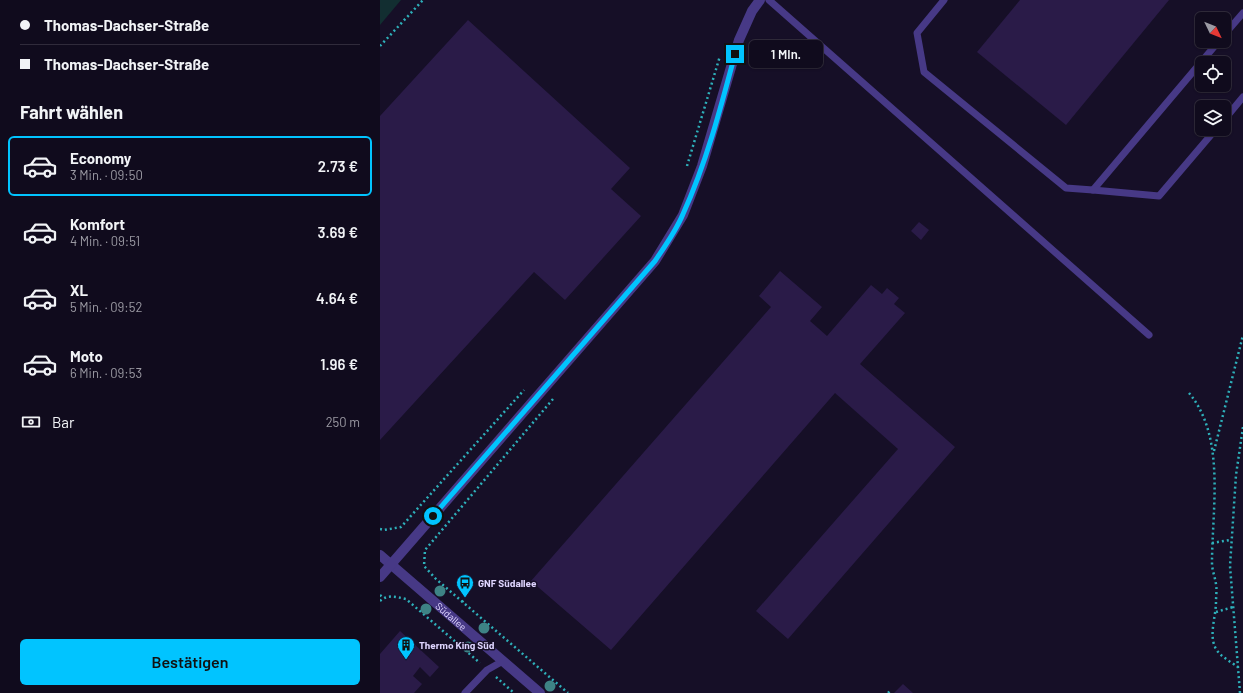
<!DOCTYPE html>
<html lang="de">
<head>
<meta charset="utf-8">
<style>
  body { margin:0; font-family:Barlow,sans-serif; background:#191426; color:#f1f3f6; height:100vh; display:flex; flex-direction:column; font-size:15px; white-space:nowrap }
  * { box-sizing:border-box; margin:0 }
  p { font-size:13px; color:#9c9ba4 }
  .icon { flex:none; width:22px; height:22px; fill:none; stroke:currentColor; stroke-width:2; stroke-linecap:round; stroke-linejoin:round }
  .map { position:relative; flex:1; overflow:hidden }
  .details { display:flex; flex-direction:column; background:#100b1d; width:380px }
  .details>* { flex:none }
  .banner { display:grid; align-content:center; height:88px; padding:0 20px; background:#100b1d }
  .needle { width:26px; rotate:133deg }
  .controls { position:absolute; left:815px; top:12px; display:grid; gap:8px }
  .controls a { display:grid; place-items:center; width:36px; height:36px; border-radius:6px; background:#100b1d; box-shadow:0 1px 3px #0004,0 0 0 1px #302b3b; font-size:20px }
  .end { position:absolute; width:18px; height:18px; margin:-9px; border:5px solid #01c4ff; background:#111; box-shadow:0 0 0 2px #111 }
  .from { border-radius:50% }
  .bubble { position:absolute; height:28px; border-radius:6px; background:#100b1d; box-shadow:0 1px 3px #0004,0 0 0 1px #302b3b; font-size:13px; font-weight:600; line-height:28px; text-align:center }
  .banner b { display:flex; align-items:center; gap:14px; height:38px; font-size:15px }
  .banner b+b { border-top:1px solid #302b3b }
  .banner i { width:10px; height:10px; background:#f1f3f6 }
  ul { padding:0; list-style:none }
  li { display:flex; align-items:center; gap:12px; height:60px; margin:0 8px 6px; padding:0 12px; border:2px solid transparent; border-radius:6px }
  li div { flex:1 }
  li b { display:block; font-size:15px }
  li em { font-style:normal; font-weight:600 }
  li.on { border-color:#01c4ff }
  li>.icon { width:36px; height:36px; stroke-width:1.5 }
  h2 { padding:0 20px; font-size:18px; line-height:48px }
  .pay { display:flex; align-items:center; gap:10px; height:44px; padding:0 20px; font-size:15px }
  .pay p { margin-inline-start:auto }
  .button { display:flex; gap:8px; margin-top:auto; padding:8px 20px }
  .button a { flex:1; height:46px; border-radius:6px; background:#01c4ff; color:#111; font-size:16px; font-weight:600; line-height:46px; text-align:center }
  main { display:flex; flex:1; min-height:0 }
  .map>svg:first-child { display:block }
  .green { fill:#122e31 }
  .building { fill:#2a1b48 }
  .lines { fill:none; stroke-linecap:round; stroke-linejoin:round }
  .path { stroke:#2eb0ba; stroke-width:2.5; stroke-dasharray:2 3; stroke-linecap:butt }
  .service { stroke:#473986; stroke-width:7 }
  .minor { stroke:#473986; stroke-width:10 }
  .tree { fill:#3e8385 }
  .route { stroke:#01c4ff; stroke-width:5 }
  .labels { text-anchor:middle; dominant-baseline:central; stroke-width:3; stroke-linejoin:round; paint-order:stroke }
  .poi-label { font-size:10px; font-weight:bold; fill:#dfd5ff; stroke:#160f27; text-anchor:start }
  .street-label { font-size:10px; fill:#dfd5ff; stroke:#160f27 }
</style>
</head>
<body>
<main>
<section class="details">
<div class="banner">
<b><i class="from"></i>Thomas-Dachser-Straße</b>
<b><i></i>Thomas-Dachser-Straße</b>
</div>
<h2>Fahrt wählen</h2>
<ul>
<li class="on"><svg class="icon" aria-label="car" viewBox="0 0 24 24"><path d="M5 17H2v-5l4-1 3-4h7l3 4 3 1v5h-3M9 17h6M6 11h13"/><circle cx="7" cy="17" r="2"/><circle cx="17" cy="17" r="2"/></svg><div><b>Economy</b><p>3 Min. · 09:50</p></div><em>2.73 €</em></li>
<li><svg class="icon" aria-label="car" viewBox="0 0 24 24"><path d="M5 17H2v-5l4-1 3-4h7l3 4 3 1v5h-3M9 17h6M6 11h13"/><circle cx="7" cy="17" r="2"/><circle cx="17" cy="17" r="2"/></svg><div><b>Komfort</b><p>4 Min. · 09:51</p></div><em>3.69 €</em></li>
<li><svg class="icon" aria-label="car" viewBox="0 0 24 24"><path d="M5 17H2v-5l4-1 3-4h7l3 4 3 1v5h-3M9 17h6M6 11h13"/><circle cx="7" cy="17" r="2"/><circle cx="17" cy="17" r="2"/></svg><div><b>XL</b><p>5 Min. · 09:52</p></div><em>4.64 €</em></li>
<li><svg class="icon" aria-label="car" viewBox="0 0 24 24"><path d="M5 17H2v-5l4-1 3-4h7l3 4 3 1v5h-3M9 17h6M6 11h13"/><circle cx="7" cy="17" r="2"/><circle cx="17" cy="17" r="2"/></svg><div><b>Moto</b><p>6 Min. · 09:53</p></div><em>1.96 €</em></li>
</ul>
<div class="pay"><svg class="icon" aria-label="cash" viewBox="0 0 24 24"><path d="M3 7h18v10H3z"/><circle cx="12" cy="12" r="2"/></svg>Bar<p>250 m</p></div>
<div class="button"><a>Bestätigen</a></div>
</section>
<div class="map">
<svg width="863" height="693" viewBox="0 0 863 693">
  <rect width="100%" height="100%" fill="#160f27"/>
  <polygon class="green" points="0,0 21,0 0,25"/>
  <g class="building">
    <polygon points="640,0 789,0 686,125 597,52"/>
    <polygon points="88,20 250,168 231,189 261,216 185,300 154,272 0,440 0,116"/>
    <polygon points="539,222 549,230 541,240 531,231"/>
    <polygon points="400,271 442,307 430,321 447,336 491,285 502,294 507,288 519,298 514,304 525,313 480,364 575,447 408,639 376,611 518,449 455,393 231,650 151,581 391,307 379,296"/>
    <polygon points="20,631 59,667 50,677 40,667 33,676 42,684 34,693 0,693 0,654"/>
    <polygon points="523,684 533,693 514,693"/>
  </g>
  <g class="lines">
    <g class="path">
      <polyline points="0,46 43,0"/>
      <polyline points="307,166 340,56"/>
      <path d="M 809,393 C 846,437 832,509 832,563 C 832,570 835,577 836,584 C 837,590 836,596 836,602 C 836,616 829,634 835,647 C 839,656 851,662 858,667"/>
      <polyline points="173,399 45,550 44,566 56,579 188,693"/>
      <polyline points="834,451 863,335"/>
      <polyline points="0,529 4,530 21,527 144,390"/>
      <polyline points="832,543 850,540"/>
      <polyline points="0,595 3,598"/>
      <path d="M 0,601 C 8,594 16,597 26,599 L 100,663"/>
      <polyline points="82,602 85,598"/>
      <polyline points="836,612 853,607"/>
      <polyline points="116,677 134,693"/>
      <polyline points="508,693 511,690"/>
      <polyline points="860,693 850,566 856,475 863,427"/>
    </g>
    <g class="service">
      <polyline points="389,0 769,335"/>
      <polyline points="564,0 537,33 544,72 686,188 713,190 839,41"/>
      <polyline points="844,35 863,13"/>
      <polyline points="844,120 863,97"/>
      <polyline points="713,190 779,196 836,129"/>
      <polyline points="85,693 107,670 123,661"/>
    </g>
    <g class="minor">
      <path id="s1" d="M 0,555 L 160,693"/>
      <polyline points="0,577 275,261 303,215 322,166 359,40 372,11 380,0"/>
    </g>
  </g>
  <g class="tree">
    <circle cx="60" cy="591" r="5.5"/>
    <circle cx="46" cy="609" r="5.5"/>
    <circle cx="104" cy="628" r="5.5"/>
    <circle cx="88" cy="647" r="5.5"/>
    <circle cx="170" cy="686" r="5.5"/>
  </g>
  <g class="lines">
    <path class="route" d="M 53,516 L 275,261 C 285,246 296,231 303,214 C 326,164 341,107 355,54"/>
  </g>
  <defs>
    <g id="bus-pin" transform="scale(0.9)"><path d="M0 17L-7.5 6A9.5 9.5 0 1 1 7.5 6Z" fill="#01c4ff" stroke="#160f27"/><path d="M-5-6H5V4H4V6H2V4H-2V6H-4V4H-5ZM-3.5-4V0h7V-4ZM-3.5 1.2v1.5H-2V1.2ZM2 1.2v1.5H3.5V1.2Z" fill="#111"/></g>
    <g id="building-pin" transform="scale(0.9)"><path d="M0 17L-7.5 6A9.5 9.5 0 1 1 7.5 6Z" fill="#01c4ff" stroke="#160f27"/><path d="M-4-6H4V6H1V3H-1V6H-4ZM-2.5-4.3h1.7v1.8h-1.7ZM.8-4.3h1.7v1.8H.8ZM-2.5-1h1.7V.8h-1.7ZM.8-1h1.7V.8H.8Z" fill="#111"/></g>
  </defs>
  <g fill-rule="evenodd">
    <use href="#bus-pin" x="85" y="583"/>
    <use href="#building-pin" x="26" y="645"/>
  </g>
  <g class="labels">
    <g class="poi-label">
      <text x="98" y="583">GNF Südallee</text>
      <text x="39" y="645">Thermo King Süd</text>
    </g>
    <g class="street-label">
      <text stroke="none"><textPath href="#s1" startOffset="94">Südallee</textPath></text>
    </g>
  </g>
</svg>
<div class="controls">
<a><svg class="needle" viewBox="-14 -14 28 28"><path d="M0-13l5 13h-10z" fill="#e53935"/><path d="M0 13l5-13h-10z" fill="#9c9ba4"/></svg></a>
<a><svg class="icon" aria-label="locate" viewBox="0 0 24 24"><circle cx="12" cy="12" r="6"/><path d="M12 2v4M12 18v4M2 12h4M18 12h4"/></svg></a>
<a><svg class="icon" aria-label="layers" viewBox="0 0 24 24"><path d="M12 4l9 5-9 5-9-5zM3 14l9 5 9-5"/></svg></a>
</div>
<i class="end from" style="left:53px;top:516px"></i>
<i class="end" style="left:355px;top:54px"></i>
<div class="bubble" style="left:369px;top:40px;width:74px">1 Min.</div>
</div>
</main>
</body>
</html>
